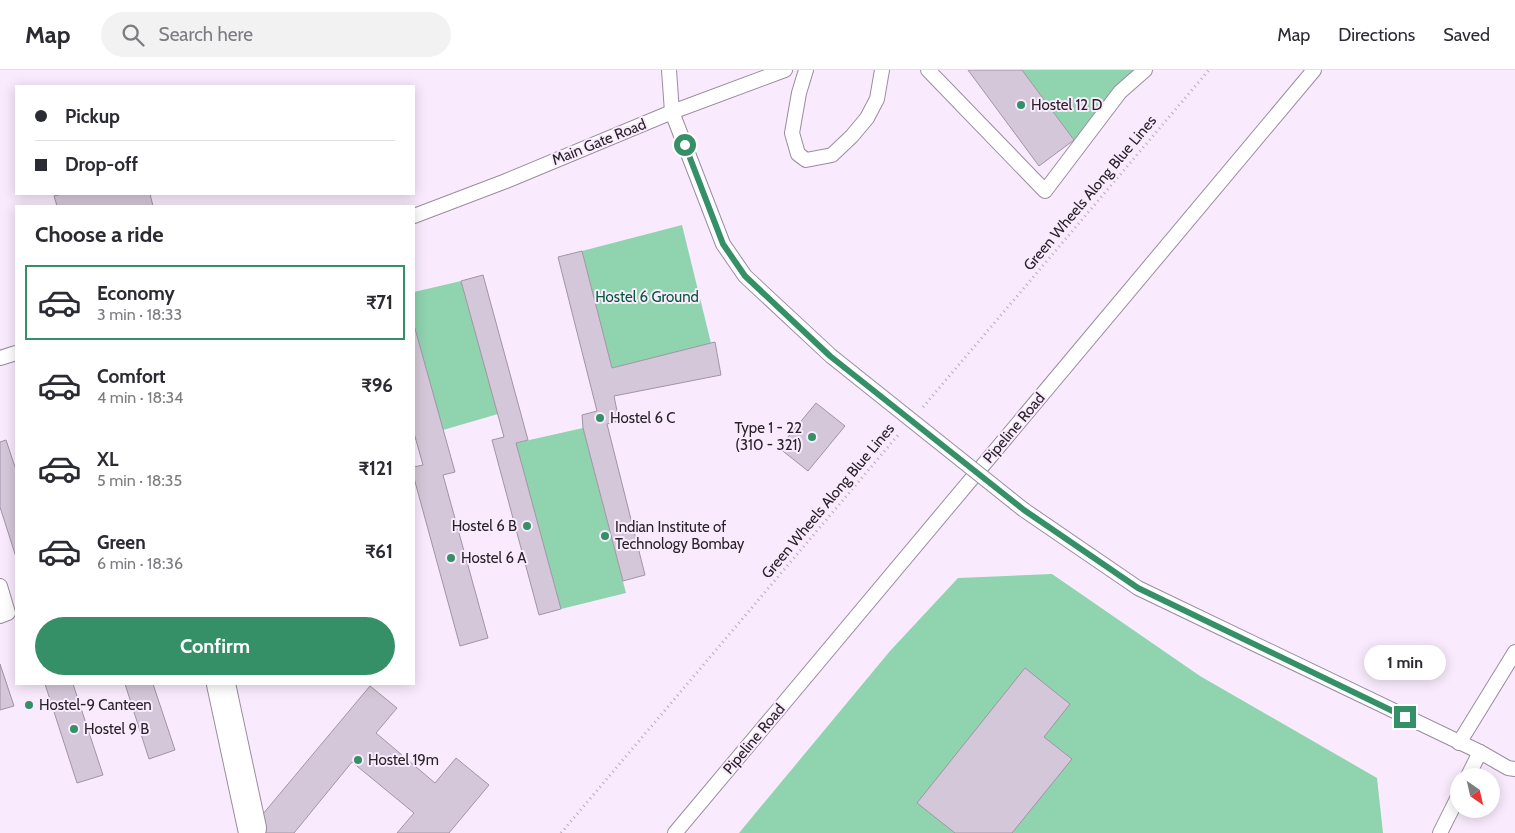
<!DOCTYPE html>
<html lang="en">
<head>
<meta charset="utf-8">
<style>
  body { margin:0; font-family:Cabin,sans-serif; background:#f2f2f3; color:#2b2b33; height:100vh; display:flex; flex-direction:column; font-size:19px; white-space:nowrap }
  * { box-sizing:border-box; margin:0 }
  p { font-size:16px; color:#7c7c81 }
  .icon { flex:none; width:28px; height:28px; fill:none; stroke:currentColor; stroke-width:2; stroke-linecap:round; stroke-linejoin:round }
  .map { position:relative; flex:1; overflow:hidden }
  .sheet { position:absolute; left:15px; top:135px; width:400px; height:480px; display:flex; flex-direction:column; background:#fff; border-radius:0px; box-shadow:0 2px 12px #0003 }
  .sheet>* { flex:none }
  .top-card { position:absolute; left:15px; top:15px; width:400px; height:110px; border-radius:0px; box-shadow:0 2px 12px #0003; display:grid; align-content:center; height:110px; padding:0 20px; background:#fff }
  .needle { width:32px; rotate:146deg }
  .tools { position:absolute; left:1450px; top:698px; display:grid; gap:10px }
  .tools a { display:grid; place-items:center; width:50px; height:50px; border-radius:50%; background:#fff; box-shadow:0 2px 12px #0003; font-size:25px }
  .end { position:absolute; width:22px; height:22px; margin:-11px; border:6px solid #359067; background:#fff; box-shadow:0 0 0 2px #fff }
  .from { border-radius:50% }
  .bubble { position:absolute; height:35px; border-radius:18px; background:#fff; box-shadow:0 2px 12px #0003; font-size:16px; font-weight:700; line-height:35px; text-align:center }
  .top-card b { display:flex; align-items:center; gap:18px; height:48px; font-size:19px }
  .top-card b+b { border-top:1px solid #e1e1e2 }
  .top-card i { width:12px; height:12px; background:#2b2b33 }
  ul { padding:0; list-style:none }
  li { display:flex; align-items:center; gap:15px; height:75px; margin:0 10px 8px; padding:0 10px; border:2px solid transparent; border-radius:0px }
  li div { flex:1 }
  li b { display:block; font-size:19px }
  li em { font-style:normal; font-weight:700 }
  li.active { border-color:#359067 }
  li>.icon { width:45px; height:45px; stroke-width:1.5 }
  h2 { padding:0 20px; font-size:22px; line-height:60px }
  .cta { display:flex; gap:10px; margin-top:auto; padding:10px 20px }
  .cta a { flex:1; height:58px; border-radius:30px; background:#359067; color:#fff; font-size:20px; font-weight:700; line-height:58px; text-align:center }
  header { display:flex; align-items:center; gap:30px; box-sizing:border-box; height:70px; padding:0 25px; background:#fff; border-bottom:1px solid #e1e1e2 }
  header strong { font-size:24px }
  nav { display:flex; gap:28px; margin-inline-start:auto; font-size:18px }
  .search { width:350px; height:45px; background:#f2f2f3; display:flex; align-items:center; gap:12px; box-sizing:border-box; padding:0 18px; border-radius:28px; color:#7c7c81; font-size:19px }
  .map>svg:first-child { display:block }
  .green { fill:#8fd3af }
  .building { fill:#d4c7d9; stroke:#a194a5 }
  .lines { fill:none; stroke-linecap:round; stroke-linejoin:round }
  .service-casing { stroke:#998d9d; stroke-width:16 }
  .minor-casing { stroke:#998d9d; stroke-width:30 }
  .path { stroke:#b6abb9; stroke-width:3; stroke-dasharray:1 4; stroke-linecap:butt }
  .service { stroke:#fff; stroke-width:14 }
  .minor { stroke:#fff; stroke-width:28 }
  .service-bridge-casing { stroke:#998d9d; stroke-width:16; stroke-linecap:butt }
  .service-bridge { stroke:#fff; stroke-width:14 }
  .route { stroke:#359067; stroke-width:6 }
  .poi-dot { fill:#359067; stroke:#f9ebfd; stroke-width:2 }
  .labels { text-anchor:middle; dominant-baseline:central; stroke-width:4; stroke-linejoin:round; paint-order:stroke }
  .poi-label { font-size:15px; fill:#272228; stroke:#f9ebfd; text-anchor:start }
  .street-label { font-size:15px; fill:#272228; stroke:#f9ebfd }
  .park-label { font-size:15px; fill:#005939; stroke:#f9ebfd }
</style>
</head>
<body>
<header>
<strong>Map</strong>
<div class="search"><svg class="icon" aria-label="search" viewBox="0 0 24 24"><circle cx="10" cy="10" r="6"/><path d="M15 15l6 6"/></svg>Search here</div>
<nav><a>Map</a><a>Directions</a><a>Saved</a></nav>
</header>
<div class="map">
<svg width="1515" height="763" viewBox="0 0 1515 763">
  <rect width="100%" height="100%" fill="#f9ebfd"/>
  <g class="green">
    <polygon points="1022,0 1139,0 1074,70"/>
    <polygon points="682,155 711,273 612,298 582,181"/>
    <polygon points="461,211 498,344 443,360 414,255 414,222"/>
    <polygon points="583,358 626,523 561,539 516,373"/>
    <polygon points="1052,504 1200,606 1377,708 1383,763 739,763 890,581 958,508"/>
  </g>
  <g class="building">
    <polygon points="968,0 1022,0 1074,70 1039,96"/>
    <polygon points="62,124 150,124 153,136 57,136 54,126"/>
    <polygon points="582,181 612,298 715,272 721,305 614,326 619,351 607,354 645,505 623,511 583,358 582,345 597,341 558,187"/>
    <polygon points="483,205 528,370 516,373 561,539 539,545 492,370 504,367 461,211"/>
    <polygon points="414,255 455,402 443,405 488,568 460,576 414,408 414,397 423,395 414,363"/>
    <polygon points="816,333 845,356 808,401 779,378"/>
    <polygon points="6,370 16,400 16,487 0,437 0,372"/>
    <polygon points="0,594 14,636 0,640"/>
    <polygon points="1025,598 1070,634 1044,667 1072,689 1012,763 955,763 917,733"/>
    <polygon points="45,614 73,614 103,705 77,713"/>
    <polygon points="125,614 153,614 175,680 149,689"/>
    <polygon points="370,616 397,638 376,663 435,713 456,688 489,715 449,763 397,763 414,743 352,692 294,763 247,763"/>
  </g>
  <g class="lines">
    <g class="service-casing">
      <g id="service">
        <polyline points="669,0 672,42 723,174 745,206 831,286"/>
        <polyline points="806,0 799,23 792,63 798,84 806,90 832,85 852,66 867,48 877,29 882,0"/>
        <polyline points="928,0 1045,121 1120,22 1145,0"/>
        <polyline points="414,146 506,111 672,42 785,0"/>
        <polyline points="0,288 16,283"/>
        <polyline points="1024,440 1138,518 1480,682 1508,698 1515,699"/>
        <polyline points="0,516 8,543 0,546"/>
        <polyline points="1459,673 1515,582"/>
        <polyline points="1468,706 1480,682"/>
        <polyline points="675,763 1314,0"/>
        <polyline points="1440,763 1459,725"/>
      </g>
    </g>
    <g class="minor-casing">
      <polyline id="minor" points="221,614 252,758"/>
    </g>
    <g class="path">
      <polyline points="923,337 1209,0"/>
      <polyline points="561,763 899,364"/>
    </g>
    <use href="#service" class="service"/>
    <use href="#minor" class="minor"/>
    <g class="service-bridge-casing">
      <polyline id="service-bridge" points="831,286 1024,440"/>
    </g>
    <use href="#service-bridge" class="service-bridge"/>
  </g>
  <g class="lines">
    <polyline class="route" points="685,75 723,174 745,206 830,286 1024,440 1138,518 1405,647"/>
  </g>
  <g class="poi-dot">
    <circle cx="1021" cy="35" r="5"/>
    <circle cx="600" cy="348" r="5"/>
    <circle cx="812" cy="367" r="5"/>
    <circle cx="527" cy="456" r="5"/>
    <circle cx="605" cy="466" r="5"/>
    <circle cx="451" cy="488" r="5"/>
    <circle cx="29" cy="635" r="5"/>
    <circle cx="74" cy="659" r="5"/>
    <circle cx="358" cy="690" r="5"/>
  </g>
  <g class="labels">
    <g class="poi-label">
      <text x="1031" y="35">Hostel 12 D</text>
      <text x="610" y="348">Hostel 6 C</text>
      <text x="802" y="358" text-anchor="end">Type 1 - 22<tspan x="802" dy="17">(310 - 321)</tspan></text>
      <text x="517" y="456" text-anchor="end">Hostel 6 B</text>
      <text x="615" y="457">Indian Institute of<tspan x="615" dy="17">Technology Bombay</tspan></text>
      <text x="461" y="488">Hostel 6 A</text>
      <text x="39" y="635">Hostel-9 Canteen</text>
      <text x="84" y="659">Hostel 9 B</text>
      <text x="368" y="690">Hostel 19m</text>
    </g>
    <g class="street-label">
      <text transform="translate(599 72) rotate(-22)">Main Gate Road</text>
      <text transform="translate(1090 123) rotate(-50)">Green Wheels Along Blue Lines</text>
      <text transform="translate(1014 358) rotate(-50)">Pipeline Road</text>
      <text transform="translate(828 431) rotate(-50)">Green Wheels Along Blue Lines</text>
      <text transform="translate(754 669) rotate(-50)">Pipeline Road</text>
    </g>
    <g class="park-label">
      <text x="647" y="227">Hostel 6 Ground</text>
    </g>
  </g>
</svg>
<div class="tools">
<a><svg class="needle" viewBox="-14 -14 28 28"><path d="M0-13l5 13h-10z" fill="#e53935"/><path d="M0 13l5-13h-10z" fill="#7c7c81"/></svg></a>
</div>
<i class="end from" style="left:685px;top:75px"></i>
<i class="end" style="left:1405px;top:647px"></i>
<div class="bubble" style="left:1364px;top:575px;width:82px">1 min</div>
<div class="top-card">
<b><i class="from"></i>Pickup</b>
<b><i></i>Drop-off</b>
</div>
<section class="sheet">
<h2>Choose a ride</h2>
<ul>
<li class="active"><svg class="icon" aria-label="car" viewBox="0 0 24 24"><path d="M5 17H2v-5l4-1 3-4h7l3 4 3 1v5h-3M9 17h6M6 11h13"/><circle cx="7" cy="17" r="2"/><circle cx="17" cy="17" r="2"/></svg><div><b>Economy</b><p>3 min · 18:33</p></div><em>₹71</em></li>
<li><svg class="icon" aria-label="car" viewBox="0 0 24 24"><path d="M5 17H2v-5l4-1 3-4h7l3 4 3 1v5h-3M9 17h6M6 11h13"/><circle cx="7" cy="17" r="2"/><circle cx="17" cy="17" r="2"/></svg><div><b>Comfort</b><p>4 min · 18:34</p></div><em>₹96</em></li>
<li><svg class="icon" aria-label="car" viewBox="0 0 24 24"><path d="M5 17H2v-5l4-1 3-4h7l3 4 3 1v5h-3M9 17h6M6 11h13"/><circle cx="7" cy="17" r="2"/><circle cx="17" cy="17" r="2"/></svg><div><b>XL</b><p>5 min · 18:35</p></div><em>₹121</em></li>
<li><svg class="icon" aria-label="car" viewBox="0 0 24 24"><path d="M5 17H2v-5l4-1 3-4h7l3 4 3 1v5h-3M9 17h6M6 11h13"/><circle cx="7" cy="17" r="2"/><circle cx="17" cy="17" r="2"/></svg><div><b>Green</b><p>6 min · 18:36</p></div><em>₹61</em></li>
</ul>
<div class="cta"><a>Confirm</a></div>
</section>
</div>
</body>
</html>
